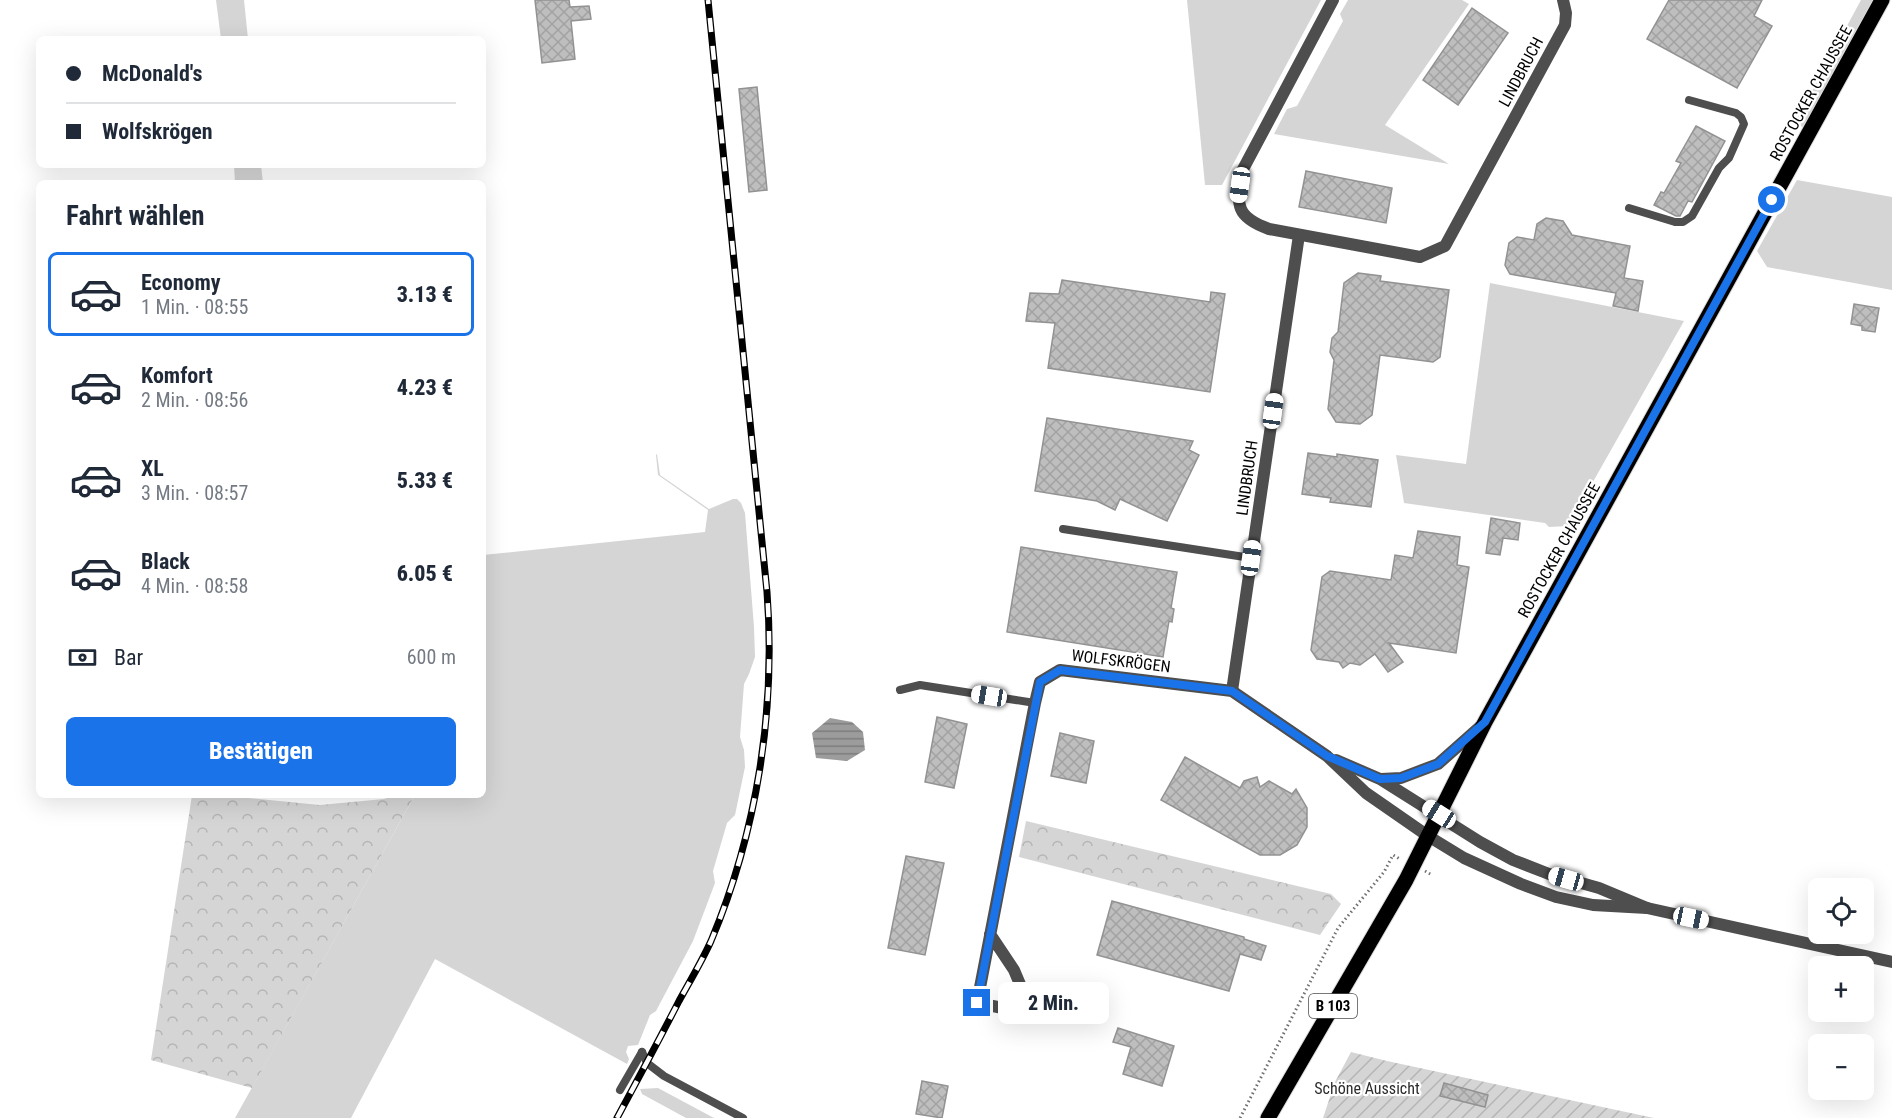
<!DOCTYPE html>
<html lang="de">
<head>
<meta charset="utf-8">
<style>
  body { margin:0; font-family:"Roboto Condensed",sans-serif; background:#f6f6f7; color:#1f2937; height:100vh; display:flex; flex-direction:column; font-size:22px; white-space:nowrap }
  * { box-sizing:border-box; margin:0 }
  p { font-size:20px; color:#747a83 }
  .icon { flex:none; width:33px; height:33px; fill:none; stroke:currentColor; stroke-width:2; stroke-linecap:round; stroke-linejoin:round }
  .map { position:relative; flex:1; overflow:hidden }
  .details { position:absolute; left:36px; top:180px; width:450px; height:618px; display:flex; flex-direction:column; background:#fff; border-radius:9px; box-shadow:0 6px 24px #0002 }
  .details>* { flex:none }
  .guide { position:absolute; left:36px; top:36px; width:450px; height:132px; border-radius:9px; box-shadow:0 6px 24px #0002; display:grid; align-content:center; height:132px; padding:0 30px; background:#fff }
  .buttons { position:absolute; left:1808px; top:878px; display:grid; gap:12px }
  .buttons a { display:grid; place-items:center; width:66px; height:66px; border-radius:9px; background:#fff; box-shadow:0 6px 24px #0002; font-size:30px }
  .end { position:absolute; width:27px; height:27px; margin:-14px; border:8px solid #1a73e8; background:#fff; box-shadow:0 0 0 3px #fff }
  .from { border-radius:50% }
  .bubble { position:absolute; height:42px; border-radius:9px; background:#fff; box-shadow:0 6px 24px #0002; font-size:20px; font-weight:800; line-height:42px; text-align:center }
  .car { position:absolute; width:18px; height:36px; margin:-18px -9px; border-radius:8px; box-shadow:0 0 4px 2px #0007; background:linear-gradient(#fff 24%,#345 0 40%,#fff 0 76%,#345 0 86%,#fff 0) }
  .guide b { display:flex; align-items:center; gap:21px; height:57px; font-size:22px }
  .guide b+b { border-top:2px solid #e0e1e3 }
  .guide i { width:15px; height:15px; background:#1f2937 }
  ul { padding:0; list-style:none }
  li { display:flex; align-items:center; gap:18px; height:84px; margin:0 12px 9px; padding:0 18px; border:3px solid transparent; border-radius:9px }
  li div { flex:1 }
  li b { display:block; font-size:22px }
  li em { font-style:normal; font-weight:800 }
  li.selected { border-color:#1a73e8 }
  li>.icon { width:54px; height:54px; stroke-width:1.5 }
  h2 { padding:0 30px; font-size:27px; line-height:72px }
  .pay { display:flex; align-items:center; gap:15px; height:66px; padding:0 30px; font-size:22px }
  .pay p { margin-inline-start:auto }
  .primary-button { display:flex; gap:12px; margin-top:auto; padding:12px 30px }
  .primary-button a { flex:1; height:69px; border-radius:9px; background:#1a73e8; color:#fff; font-size:24px; font-weight:800; line-height:69px; text-align:center }
  .map>svg:first-child { display:block }
  .green { fill:#d5d5d5 }
  .forest { fill:url(#forest-crowns) }
  .garden { fill:url(#garden-furrows) }
  .water { fill:url(#water-rules) }
  .building { fill:url(#building-cross-hatch); stroke:#929292; stroke-width:1.5 }
  .lines { fill:none; stroke-linecap:round; stroke-linejoin:round }
  .primary-casing { stroke:#dbdbdb; stroke-width:17 }
  .path { stroke:#707070; stroke-width:3; stroke-dasharray:1.5 3; stroke-linecap:butt }
  .service { stroke:#4e4e4e; stroke-width:8 }
  .minor { stroke:#4e4e4e; stroke-width:12 }
  .primary { stroke:#000; stroke-width:15 }
  .rail-casing { stroke:#000; stroke-width:7 }
  .rail { stroke:#fff; stroke-width:4.5; stroke-dasharray:14; stroke-linecap:butt }
  .route { stroke:#1a73e8; stroke-width:8 }
  .labels { text-anchor:middle; dominant-baseline:central; stroke-width:4.5; stroke-linejoin:round; paint-order:stroke }
  .shield { fill:#fff; stroke:#4c4c4c; stroke-width:1.5 }
  .shield-label { font-size:15px; font-weight:bold; fill:#000 }
  .street-label { font-size:16px; fill:#000; stroke:#fff }
  .park-label { font-size:16px; fill:#2c2c2c; stroke:#fff }
</style>
</head>
<body>
<div class="map">
<svg width="1892" height="1118" viewBox="0 0 1892 1118">
  <defs>
    <pattern id="forest-crowns" width="20" height="18" patternUnits="userSpaceOnUse" patternTransform="scale(1.5)"><rect width="20" height="18" fill="#d5d5d5"/><path d="M2 6a3 3 0 1 1 6 0M12 15a3 3 0 1 1 6 0" fill="none" stroke="#b5b5b5"/></pattern>
    <pattern id="garden-furrows" width="10" height="10" patternUnits="userSpaceOnUse" patternTransform="scale(1.5)"><rect width="10" height="10" fill="#d5d5d5"/><path d="M-1 1l2-2M0 10L10 0M9 11l2-2" fill="none" stroke="#b5b5b5"/></pattern>
    <pattern id="water-rules" width="6" height="5" patternUnits="userSpaceOnUse" patternTransform="scale(1.5)"><rect width="6" height="5" fill="#9c9c9c"/><path d="M0 2.5h6" fill="none" stroke="#7d7d7d"/></pattern>
    <pattern id="building-cross-hatch" width="8" height="8" patternUnits="userSpaceOnUse" patternTransform="scale(1.5)"><rect width="8" height="8" fill="#bebebe"/><path d="M0 0l8 8M0 8l8-8" fill="none" stroke="#a2a2a2"/></pattern>
  </defs>
  <rect width="100%" height="100%" fill="#fff"/>
  <g class="green">
    <polygon points="216,0 244,0 248,39 221,39"/>
    <polygon points="1187,0 1321,0 1222,185 1205,185"/>
    <polygon points="1348,0 1462,0 1469,4 1385,125 1449,164 1274,134 1287,109 1297,106 1343,21 1340,14"/>
    <polygon points="1861,0 1873,0 1803,127 1794,124"/>
    <polygon points="234,165 261,165 263,183 235,183"/>
    <polygon points="1797,180 1892,197 1892,290 1767,267 1757,251"/>
    <polygon points="1490,283 1684,321 1568,526 1549,527 1545,523 1404,503 1396,455 1466,464"/>
    <polygon points="657,454 660,475 709,509 733,499 737,499 741,503 745,513 754,627 755,657 749,674 744,684 740,737 744,750 745,767 735,815 727,823 713,871 715,883 693,941 656,1011 650,1015 638,1045 628,1046 626,1052 629,1059 627,1064 435,959 351,1118 235,1118 415,795 483,795 483,555 705,532 708,510 658,475 656,455"/>
    <polygon points="658,1088 714,1118 686,1118 642,1094 640,1089"/>
  </g>
  <g class="forest">
    <polygon points="192,795 219,795 320,805 384,799 396,795 415,795 252,1088 151,1060"/>
    <polygon points="1026,821 1331,894 1341,904 1320,935 1019,857"/>
  </g>
  <polygon class="garden" points="1351,1052 1387,1061 1654,1118 1323,1118 1335,1082"/>
  <polygon class="water" points="830,718 852,722 863,732 865,750 847,761 816,758 812,733"/>
  <g class="building">
    <polygon points="535,0 569,0 570,7 589,6 591,19 571,21 575,59 542,63"/>
    <polygon points="1669,0 1762,0 1754,16 1772,26 1737,88 1647,39"/>
    <polygon points="1472,8 1508,33 1458,105 1423,80"/>
    <polygon points="757,87 767,190 749,192 739,89"/>
    <polygon points="1696,126 1725,141 1692,202 1688,201 1680,216 1676,216 1654,205 1661,192 1664,193 1681,163 1676,161"/>
    <polygon points="1306,171 1392,188 1386,223 1299,207"/>
    <polygon points="1546,218 1563,221 1572,235 1630,246 1624,278 1643,281 1638,311 1613,306 1616,293 1510,274 1505,265 1509,243 1517,237 1534,240 1537,224"/>
    <polygon points="1358,273 1381,276 1380,281 1449,290 1440,357 1433,362 1380,355 1372,415 1360,424 1336,422 1328,409 1334,360 1330,352 1332,338 1338,332 1344,283"/>
    <polygon points="1062,280 1210,302 1211,292 1225,294 1210,392 1048,368 1055,323 1026,321 1030,293 1059,294"/>
    <polygon points="1854,304 1879,308 1875,332 1862,330 1862,326 1851,324"/>
    <polygon points="1047,418 1193,441 1189,450 1199,455 1167,521 1120,499 1115,510 1097,501 1035,491"/>
    <polygon points="1308,453 1337,457 1337,454 1378,460 1371,507 1330,502 1331,498 1302,494"/>
    <polygon points="1491,518 1520,523 1518,540 1503,538 1500,555 1486,553"/>
    <polygon points="1418,531 1460,537 1457,565 1469,567 1456,653 1389,643 1403,662 1388,672 1375,654 1360,665 1350,663 1343,668 1339,662 1317,659 1311,650 1322,577 1330,571 1391,580 1395,555 1413,558"/>
    <polygon points="1021,547 1177,572 1171,608 1174,609 1172,622 1169,621 1163,657 1007,632"/>
    <polygon points="937,717 967,724 954,788 925,782"/>
    <polygon points="1060,733 1094,741 1086,783 1051,776"/>
    <polygon points="1185,757 1240,788 1244,781 1257,777 1260,787 1269,781 1292,794 1296,789 1307,808 1307,827 1297,845 1280,855 1260,855 1161,800"/>
    <polygon points="906,856 944,863 925,955 888,948"/>
    <polygon points="1112,901 1244,937 1244,939 1266,946 1261,960 1240,954 1229,991 1097,955"/>
    <polygon points="1118,1028 1174,1046 1162,1086 1123,1074 1131,1047 1113,1042"/>
    <polygon points="922,1081 948,1086 942,1118 916,1114"/>
    <polygon points="1444,1083 1488,1095 1485,1107 1440,1096"/>
  </g>
  <g class="lines">
    <g class="primary-casing">
      <polyline id="primary" points="1268,1118 1406,880 1485,722 1882,0"/>
    </g>
    <g class="path">
      <polyline points="1425,871 1432,875"/>
      <polyline points="1240,1118 1338,928 1384,872 1393,855 1400,859"/>
    </g>
    <g class="service">
      <polyline points="1629,208 1675,222 1683,222 1692,216 1719,168 1729,158 1744,124 1741,117 1736,113 1689,100"/>
      <polyline points="1063,529 1251,558"/>
      <polyline points="900,690 920,685 1035,703"/>
      <polyline points="642,1052 647,1063 664,1076 743,1118"/>
      <polyline points="620,1090 642,1052"/>
    </g>
    <g class="minor">
      <path d="M 1333,0 L 1241,173 C 1237,205 1235,217 1269,229 L 1420,257 L 1445,246 L 1565,25 L 1566,13 L 1563,0"/>
      <polyline points="1232,691 1299,235"/>
      <polyline points="1336,760 1380,779 1480,842 1513,860 1549,874 1599,888 1647,908 1892,962"/>
      <polyline points="1381,779 1401,778 1438,764 1482,725"/>
      <polyline points="990,934 1014,970 1022,989 1015,1003 1003,1008 977,1003 1035,703 1040,682 1060,670 1232,691 1327,756 1366,793 1428,836 1464,858 1521,884 1556,897 1593,905 1647,908"/>
    </g>
    <use href="#primary" class="primary"/>
    <g class="rail-casing">
      <path id="rail" d="M 617,1118 C 638,1079 659,1040 679,1001 C 690,981 702,961 711,941 C 757,832 776,710 767,592 L 708,0"/>
    </g>
    <use href="#rail" class="rail"/>
  </g>
  <g class="lines">
    <polyline class="route" points="977,1003 1040,682 1060,670 1232,691 1327,756 1380,779 1401,778 1438,764 1485,722 1772,200"/>
  </g>
  <g class="labels">
    <rect class="shield" x="1309" y="994" width="48" height="24" rx="4.5"/>
    <g class="shield-label">
      <text x="1333" y="1006">B 103</text>
    </g>
    <g class="street-label">
      <text transform="translate(1521 72) rotate(-62)">LINDBRUCH</text>
      <text transform="translate(1811 93) rotate(-61)">ROSTOCKER CHAUSSEE</text>
      <text transform="translate(1247 478) rotate(-82)">LINDBRUCH</text>
      <text transform="translate(1559 550) rotate(-61)">ROSTOCKER CHAUSSEE</text>
      <text transform="translate(1121 661) rotate(7)">WOLFSKRÖGEN</text>
    </g>
    <g class="park-label">
      <text x="1367" y="1088">Schöne Aussicht</text>
    </g>
  </g>
</svg>
<div class="buttons">
<a><svg class="icon" aria-label="locate" viewBox="0 0 24 24"><circle cx="12" cy="12" r="6"/><path d="M12 2v4M12 18v4M2 12h4M18 12h4"/></svg></a>
<a>+</a>
<a>−</a>
</div>
<i class="end from" style="left:1772px;top:200px"></i>
<i class="end" style="left:977px;top:1003px"></i>
<div class="bubble" style="left:998px;top:982px;width:111px">2 Min.</div>
<i class="car" style="left:1240px;top:185px;rotate:188deg"></i>
<i class="car" style="left:1273px;top:411px;rotate:8deg"></i>
<i class="car" style="left:1251px;top:558px;rotate:8deg"></i>
<i class="car" style="left:989px;top:696px;rotate:279deg"></i>
<i class="car" style="left:1439px;top:814px;rotate:302deg"></i>
<i class="car" style="left:1566px;top:879px;rotate:286deg"></i>
<i class="car" style="left:1691px;top:918px;rotate:102deg"></i>
<div class="guide">
<b><i class="from"></i>McDonald's</b>
<b><i></i>Wolfskrögen</b>
</div>
<section class="details">
<h2>Fahrt wählen</h2>
<ul>
<li class="selected"><svg class="icon" aria-label="car" viewBox="0 0 24 24"><path d="M5 17H2v-5l4-1 3-4h7l3 4 3 1v5h-3M9 17h6M6 11h13"/><circle cx="7" cy="17" r="2"/><circle cx="17" cy="17" r="2"/></svg><div><b>Economy</b><p>1 Min. · 08:55</p></div><em>3.13 €</em></li>
<li><svg class="icon" aria-label="car" viewBox="0 0 24 24"><path d="M5 17H2v-5l4-1 3-4h7l3 4 3 1v5h-3M9 17h6M6 11h13"/><circle cx="7" cy="17" r="2"/><circle cx="17" cy="17" r="2"/></svg><div><b>Komfort</b><p>2 Min. · 08:56</p></div><em>4.23 €</em></li>
<li><svg class="icon" aria-label="car" viewBox="0 0 24 24"><path d="M5 17H2v-5l4-1 3-4h7l3 4 3 1v5h-3M9 17h6M6 11h13"/><circle cx="7" cy="17" r="2"/><circle cx="17" cy="17" r="2"/></svg><div><b>XL</b><p>3 Min. · 08:57</p></div><em>5.33 €</em></li>
<li><svg class="icon" aria-label="car" viewBox="0 0 24 24"><path d="M5 17H2v-5l4-1 3-4h7l3 4 3 1v5h-3M9 17h6M6 11h13"/><circle cx="7" cy="17" r="2"/><circle cx="17" cy="17" r="2"/></svg><div><b>Black</b><p>4 Min. · 08:58</p></div><em>6.05 €</em></li>
</ul>
<div class="pay"><svg class="icon" aria-label="cash" viewBox="0 0 24 24"><path d="M3 7h18v10H3z"/><circle cx="12" cy="12" r="2"/></svg>Bar<p>600 m</p></div>
<div class="primary-button"><a>Bestätigen</a></div>
</section>
</div>
</body>
</html>
